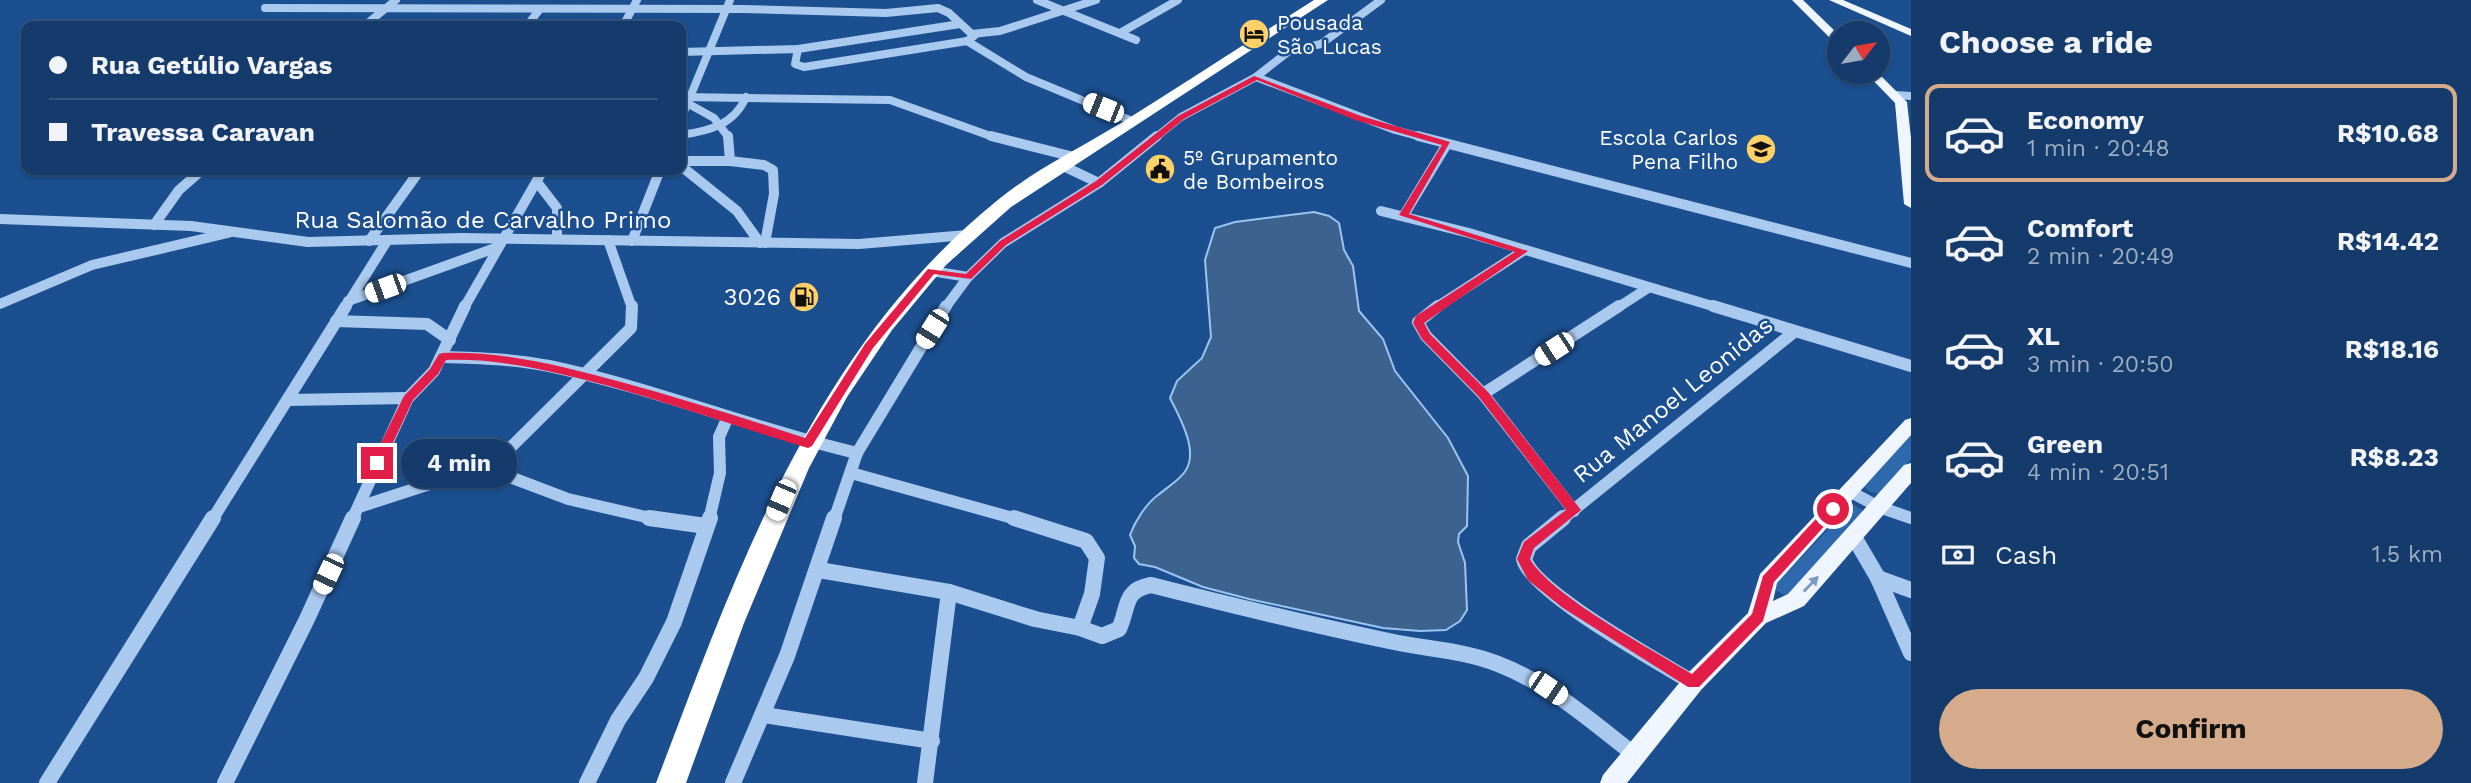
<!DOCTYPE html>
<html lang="en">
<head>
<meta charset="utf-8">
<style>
  body { margin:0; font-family:"Work Sans",sans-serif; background:#1d4271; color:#f1f3f6; height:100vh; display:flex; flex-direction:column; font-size:26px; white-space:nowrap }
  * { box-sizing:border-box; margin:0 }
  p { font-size:23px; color:#9dadc1 }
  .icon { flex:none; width:38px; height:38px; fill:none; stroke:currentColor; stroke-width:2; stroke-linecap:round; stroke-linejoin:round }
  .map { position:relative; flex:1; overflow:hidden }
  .drawer { display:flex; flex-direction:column; background:#143b6b; width:560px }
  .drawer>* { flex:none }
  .guide { position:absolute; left:21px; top:21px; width:665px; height:154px; border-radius:14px; box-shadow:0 2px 5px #0004,0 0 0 2px #33557e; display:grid; align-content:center; height:154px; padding:0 28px; background:#143b6b }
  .needle { width:46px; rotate:59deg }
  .tools { position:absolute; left:1827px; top:21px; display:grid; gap:14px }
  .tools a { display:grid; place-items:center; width:63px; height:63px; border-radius:50%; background:#143b6b; box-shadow:0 2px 5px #0004,0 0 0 2px #33557e; font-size:35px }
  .end { position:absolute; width:32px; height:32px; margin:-16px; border:9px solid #e11d48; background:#fff; box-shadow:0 0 0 4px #fff }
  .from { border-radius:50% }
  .bubble { position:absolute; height:49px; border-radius:24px; background:#143b6b; box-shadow:0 2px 5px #0004,0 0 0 2px #33557e; font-size:23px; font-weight:700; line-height:49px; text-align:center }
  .car { position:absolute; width:21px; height:42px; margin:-21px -10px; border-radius:9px; box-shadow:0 0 5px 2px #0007; background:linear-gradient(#fff 24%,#345 0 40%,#fff 0 76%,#345 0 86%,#fff 0) }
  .guide b { display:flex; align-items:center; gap:24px; height:66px; font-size:26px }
  .guide b+b { border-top:2px solid #33557e }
  .guide i { width:18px; height:18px; background:#f1f3f6 }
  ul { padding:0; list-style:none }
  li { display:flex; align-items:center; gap:21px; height:98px; margin:0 14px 10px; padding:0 14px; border:4px solid transparent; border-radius:14px }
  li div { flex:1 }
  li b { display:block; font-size:26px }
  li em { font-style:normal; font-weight:700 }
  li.selected { border-color:#d6ab8b }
  li>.icon { width:63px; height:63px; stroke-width:1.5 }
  h2 { padding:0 28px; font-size:32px; line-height:84px }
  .pay { display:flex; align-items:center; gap:18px; height:77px; padding:0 28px; font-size:26px }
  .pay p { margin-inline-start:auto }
  .action { display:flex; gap:14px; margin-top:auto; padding:14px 28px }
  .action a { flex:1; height:80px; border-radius:42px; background:#d6ab8b; color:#111; font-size:28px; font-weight:700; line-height:80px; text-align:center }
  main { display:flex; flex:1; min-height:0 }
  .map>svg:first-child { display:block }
  .green { fill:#2e69ad }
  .water { fill:#3c6290; stroke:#9cc4f0; stroke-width:2 }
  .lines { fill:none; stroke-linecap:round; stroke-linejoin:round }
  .minor-far3 { stroke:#a9c9ee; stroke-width:8 }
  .minor-far2 { stroke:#a9c9ee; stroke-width:10 }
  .minor-far1 { stroke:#a9c9ee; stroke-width:12 }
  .minor { stroke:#a9c9ee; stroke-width:16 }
  .major { fill:#f0f6ff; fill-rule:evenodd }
  .highway { fill:#fff; fill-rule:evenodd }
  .oneway { fill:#7b9ac1 }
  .route { fill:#e11d48 }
  .labels { text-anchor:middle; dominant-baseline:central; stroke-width:5; stroke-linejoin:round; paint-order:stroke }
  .far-poi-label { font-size:21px; fill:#fff; stroke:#1b4f8f; text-anchor:start }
  .street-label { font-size:24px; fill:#fff; stroke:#1b4f8f }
  .poi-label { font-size:24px; fill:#fff; stroke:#1b4f8f; text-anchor:end }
</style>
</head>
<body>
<main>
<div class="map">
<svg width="1911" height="783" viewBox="0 0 1911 783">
  <rect width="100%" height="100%" fill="#1b4f8f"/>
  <g class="green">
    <polygon points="1911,433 1911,459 1880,494 1870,492 1864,487"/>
    <polygon points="1852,504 1863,510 1861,515 1790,598 1773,589 1776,584"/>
  </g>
  <path class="water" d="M 1314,212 L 1329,216 L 1339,223 L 1344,250 L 1353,266 L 1359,311 L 1383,339 L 1395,371 L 1448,438 L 1468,476 L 1467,526 L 1459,534 L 1458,542 L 1465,563 L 1467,610 L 1460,621 L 1446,630 L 1420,631 L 1383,628 L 1249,599 L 1203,587 L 1155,567 L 1139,564 L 1134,558 L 1135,546 L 1130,535 C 1135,521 1146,504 1158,495 C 1176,480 1195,473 1189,444 C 1186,428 1177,412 1170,398 L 1177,381 L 1202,358 L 1211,337 L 1205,260 L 1215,228 L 1235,222 Z"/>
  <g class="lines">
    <g class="minor-far3">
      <polyline points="1037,0 1136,40"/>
      <polyline points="265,8 743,9 886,13 938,8 949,13 974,36 967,41 804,67 795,64 798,49"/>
      <polyline points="364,26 396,0"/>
      <polyline points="527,26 539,10"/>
      <polyline points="623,26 637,0"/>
      <polyline points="1120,33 1178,0"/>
      <polyline points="972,34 1000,31 1096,0"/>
      <polyline points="967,41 1026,77 1132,121"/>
      <polyline points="681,52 798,49 960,24"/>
      <polyline points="1256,77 1395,130 1425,138"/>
      <polyline points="1895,95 1911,96"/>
      <polyline points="681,97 890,100 996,138"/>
      <polyline points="687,103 714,118 729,138"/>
      <polyline points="681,119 730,0"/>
      <path d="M 681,135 C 709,131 734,125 746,97"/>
      <polyline points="1155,138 1181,117 1256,77 1289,51 1321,44 1381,0"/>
    </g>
    <g class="minor-far2">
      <polyline points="728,136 730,161 764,165 773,170 774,194 765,243"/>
      <polyline points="991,136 1074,157"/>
      <polyline points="1418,136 1911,263"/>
      <polyline points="681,161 730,161"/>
      <polyline points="1061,165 1099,183"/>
      <polyline points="681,166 737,211 760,243"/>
      <polyline points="537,182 557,208 557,239"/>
      <polyline points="1381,211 1469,233 1719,308"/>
      <polyline points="1404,215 1447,144"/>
      <polyline points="0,219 191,226 308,242 461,238 859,244 967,235"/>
      <polyline points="154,225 179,190 202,170"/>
      <polyline points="608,240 632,308"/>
      <polyline points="369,241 420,170"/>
      <polyline points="632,241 660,170"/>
      <polyline points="931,271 968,277"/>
      <polyline points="348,301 498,247"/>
      <polyline points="0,304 92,265 228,233"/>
      <polyline points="345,308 387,241"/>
      <polyline points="464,308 543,170"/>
      <polyline points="945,308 968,277 1003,243 1099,183 1157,136"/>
      <polyline points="1435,308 1523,251"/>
      <polyline points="1617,308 1648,288"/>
    </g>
    <g class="minor-far1">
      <polyline points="1438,306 1418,322 1426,336 1483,394 1574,511"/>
      <polyline points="1713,306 1911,366"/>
      <polyline points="336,321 427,324 450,340"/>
      <path d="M 443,357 C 479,358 514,359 549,366 C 654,388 753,429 857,453"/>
      <polyline points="1483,394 1619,306"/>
      <polyline points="288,400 408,398"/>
      <polyline points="489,469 568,499 659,520"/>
      <polyline points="851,473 1020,520"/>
      <polyline points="1849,491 1879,507 1911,518"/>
      <polyline points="359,507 439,481 489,469 631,328 632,306"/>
      <polyline points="212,520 346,306"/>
      <polyline points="352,520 408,398 434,371 465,306"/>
      <polyline points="709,520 720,473 719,437 727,419"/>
      <polyline points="834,520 857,453 946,306"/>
      <polyline points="1561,520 1794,332"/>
    </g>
    <g class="minor">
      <polyline points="649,518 706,526"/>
      <path d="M 1563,518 L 1529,546 L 1524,559 C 1532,592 1660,662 1693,683"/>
      <polyline points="1854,537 1878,578 1911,653"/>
      <polyline points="819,570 949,592 1035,619 1080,628 1092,594 1097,558 1086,541 1014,518"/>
      <polyline points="1878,578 1911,590"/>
      <path d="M 1080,628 L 1102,636 L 1119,629 C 1129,607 1123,590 1151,585 C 1230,605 1309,624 1389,641 C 1425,649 1463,650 1498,664 C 1550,684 1591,721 1635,755"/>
      <polyline points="764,715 932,741"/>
      <polyline points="47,783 213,518"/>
      <polyline points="225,783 307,619 353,518"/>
      <polyline points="587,783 618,720 646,678 674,622 710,518"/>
      <polyline points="733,783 787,656 834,518"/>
      <polyline points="925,783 949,592"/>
    </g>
    <g class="major">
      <polygon points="1792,0 1803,0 1839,35 1839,44 1835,43"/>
      <polygon points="1829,0 1843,0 1911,29 1911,36"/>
      <polygon points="1865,72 1877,72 1907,102 1911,138 1911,208 1904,204 1895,103"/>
      <polygon points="1911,418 1911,435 1777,583 1773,601 1788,594 1904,465 1911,463 1911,483 1804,606 1766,623 1701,690 1627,783 1600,783 1603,775 1685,676 1748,613 1760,574 1905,420"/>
    </g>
    <path class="highway" d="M 1314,0 L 1328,0 L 1011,207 L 946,265 L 892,330 L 847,397 L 809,468 L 744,623 L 686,783 L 656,783 C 738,568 813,349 999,199 C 1036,169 1080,148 1121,123 C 1185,83 1249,41 1314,0 Z"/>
  </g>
  <defs><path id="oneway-solid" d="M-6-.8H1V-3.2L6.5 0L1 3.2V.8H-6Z" transform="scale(1.75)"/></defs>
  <use class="oneway" href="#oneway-solid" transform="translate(1811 584) rotate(-46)"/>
  <path class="route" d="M 1254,76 L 1361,116 L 1450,142 L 1409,214 L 1528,251 L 1424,323 L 1430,334 L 1488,392 L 1581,510 L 1534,548 L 1530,559 C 1550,595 1653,650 1692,674 L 1752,614 L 1763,576 L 1828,506 L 1837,506 L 1837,512 L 1774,582 L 1763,621 L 1699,687 L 1688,687 L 1563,608 L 1528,580 L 1517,559 L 1524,542 L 1566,510 L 1479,397 L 1422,339 L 1413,323 L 1416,316 L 1515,252 L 1399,215 L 1442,145 L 1355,120 L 1257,80 L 1184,119 L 1102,185 L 1006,245 L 971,279 L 934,274 L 873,348 L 812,446 L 808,448 C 741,428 676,405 609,386 C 555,372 502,358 446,360 L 438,374 L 413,400 L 382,466 L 373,466 L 371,463 L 404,396 L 430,369 L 439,354 L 443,353 C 504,351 562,366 621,382 C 683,399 744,418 805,438 L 865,344 L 928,269 L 966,274 L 1000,241 L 1096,181 L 1178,116 Z"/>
  <defs>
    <g id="hotel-disc" transform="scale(1.575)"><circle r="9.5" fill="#ffd166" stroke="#1b4f8f"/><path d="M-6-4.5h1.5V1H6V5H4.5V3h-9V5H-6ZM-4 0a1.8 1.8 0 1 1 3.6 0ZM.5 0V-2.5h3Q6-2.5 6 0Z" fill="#111"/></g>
    <g id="school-disc" transform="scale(1.575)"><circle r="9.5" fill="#ffd166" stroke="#1b4f8f"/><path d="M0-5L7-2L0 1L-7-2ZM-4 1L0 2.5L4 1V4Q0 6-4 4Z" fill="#111"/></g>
    <g id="civic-disc" transform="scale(1.575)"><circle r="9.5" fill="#ffd166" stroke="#1b4f8f"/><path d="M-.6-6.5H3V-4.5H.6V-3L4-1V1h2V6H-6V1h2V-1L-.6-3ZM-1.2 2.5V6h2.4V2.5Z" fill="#111"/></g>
    <g id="fuel-disc" transform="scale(1.575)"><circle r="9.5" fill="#ffd166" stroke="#1b4f8f"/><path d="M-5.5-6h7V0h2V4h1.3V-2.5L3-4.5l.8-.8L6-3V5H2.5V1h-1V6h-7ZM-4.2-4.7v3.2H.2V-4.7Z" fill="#111"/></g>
  </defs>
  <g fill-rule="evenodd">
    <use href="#hotel-disc" x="1254" y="34"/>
    <use href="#school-disc" x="1761" y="149"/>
    <use href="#civic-disc" x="1160" y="169"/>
    <use href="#fuel-disc" x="804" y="297"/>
  </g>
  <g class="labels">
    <g class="far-poi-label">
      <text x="1277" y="22">Pousada<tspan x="1277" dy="24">São Lucas</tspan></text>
      <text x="1738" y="137" text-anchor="end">Escola Carlos<tspan x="1738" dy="24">Pena Filho</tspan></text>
      <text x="1183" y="157">5º Grupamento<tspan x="1183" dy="24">de Bombeiros</tspan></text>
    </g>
    <g class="street-label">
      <text x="483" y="220">Rua Salomão de Carvalho Primo</text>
      <text transform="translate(1673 400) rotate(-39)">Rua Manoel Leonidas</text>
    </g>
    <g class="poi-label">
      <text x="781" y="297">3026</text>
    </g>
  </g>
</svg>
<div class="tools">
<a><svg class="needle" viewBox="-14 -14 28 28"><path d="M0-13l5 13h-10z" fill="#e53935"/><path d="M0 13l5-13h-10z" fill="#9dadc1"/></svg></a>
</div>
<i class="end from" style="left:1833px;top:509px"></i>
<i class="end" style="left:377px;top:463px"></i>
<div class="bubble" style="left:401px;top:439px;width:116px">4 min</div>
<i class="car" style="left:1103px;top:108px;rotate:292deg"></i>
<i class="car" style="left:385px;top:288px;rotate:250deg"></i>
<i class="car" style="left:932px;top:329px;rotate:212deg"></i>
<i class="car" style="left:1554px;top:349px;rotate:237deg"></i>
<i class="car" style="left:781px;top:500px;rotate:203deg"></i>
<i class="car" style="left:328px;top:574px;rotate:205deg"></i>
<i class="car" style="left:1548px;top:688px;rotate:124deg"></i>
<div class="guide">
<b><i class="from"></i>Rua Getúlio Vargas</b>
<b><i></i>Travessa Caravan</b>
</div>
</div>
<section class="drawer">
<h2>Choose a ride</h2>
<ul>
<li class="selected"><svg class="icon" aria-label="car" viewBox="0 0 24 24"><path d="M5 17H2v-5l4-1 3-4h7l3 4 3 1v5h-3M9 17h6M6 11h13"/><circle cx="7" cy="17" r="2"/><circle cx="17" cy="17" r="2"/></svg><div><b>Economy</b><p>1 min · 20:48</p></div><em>R$10.68</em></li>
<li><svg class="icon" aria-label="car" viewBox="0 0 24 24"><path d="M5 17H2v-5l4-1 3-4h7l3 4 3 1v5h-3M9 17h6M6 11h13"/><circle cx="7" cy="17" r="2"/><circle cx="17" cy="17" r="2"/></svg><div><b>Comfort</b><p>2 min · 20:49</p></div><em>R$14.42</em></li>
<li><svg class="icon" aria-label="car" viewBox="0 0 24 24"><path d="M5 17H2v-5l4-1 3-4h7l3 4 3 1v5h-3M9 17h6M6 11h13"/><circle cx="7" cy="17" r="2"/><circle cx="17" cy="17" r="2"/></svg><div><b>XL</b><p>3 min · 20:50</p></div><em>R$18.16</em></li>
<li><svg class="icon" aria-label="car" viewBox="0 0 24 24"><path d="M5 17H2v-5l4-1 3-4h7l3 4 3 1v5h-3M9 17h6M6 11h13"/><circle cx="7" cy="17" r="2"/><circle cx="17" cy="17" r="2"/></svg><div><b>Green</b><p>4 min · 20:51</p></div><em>R$8.23</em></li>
</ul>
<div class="pay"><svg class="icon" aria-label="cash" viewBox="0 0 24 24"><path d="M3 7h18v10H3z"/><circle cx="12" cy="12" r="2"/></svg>Cash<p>1.5 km</p></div>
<div class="action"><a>Confirm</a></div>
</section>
</main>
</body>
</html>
